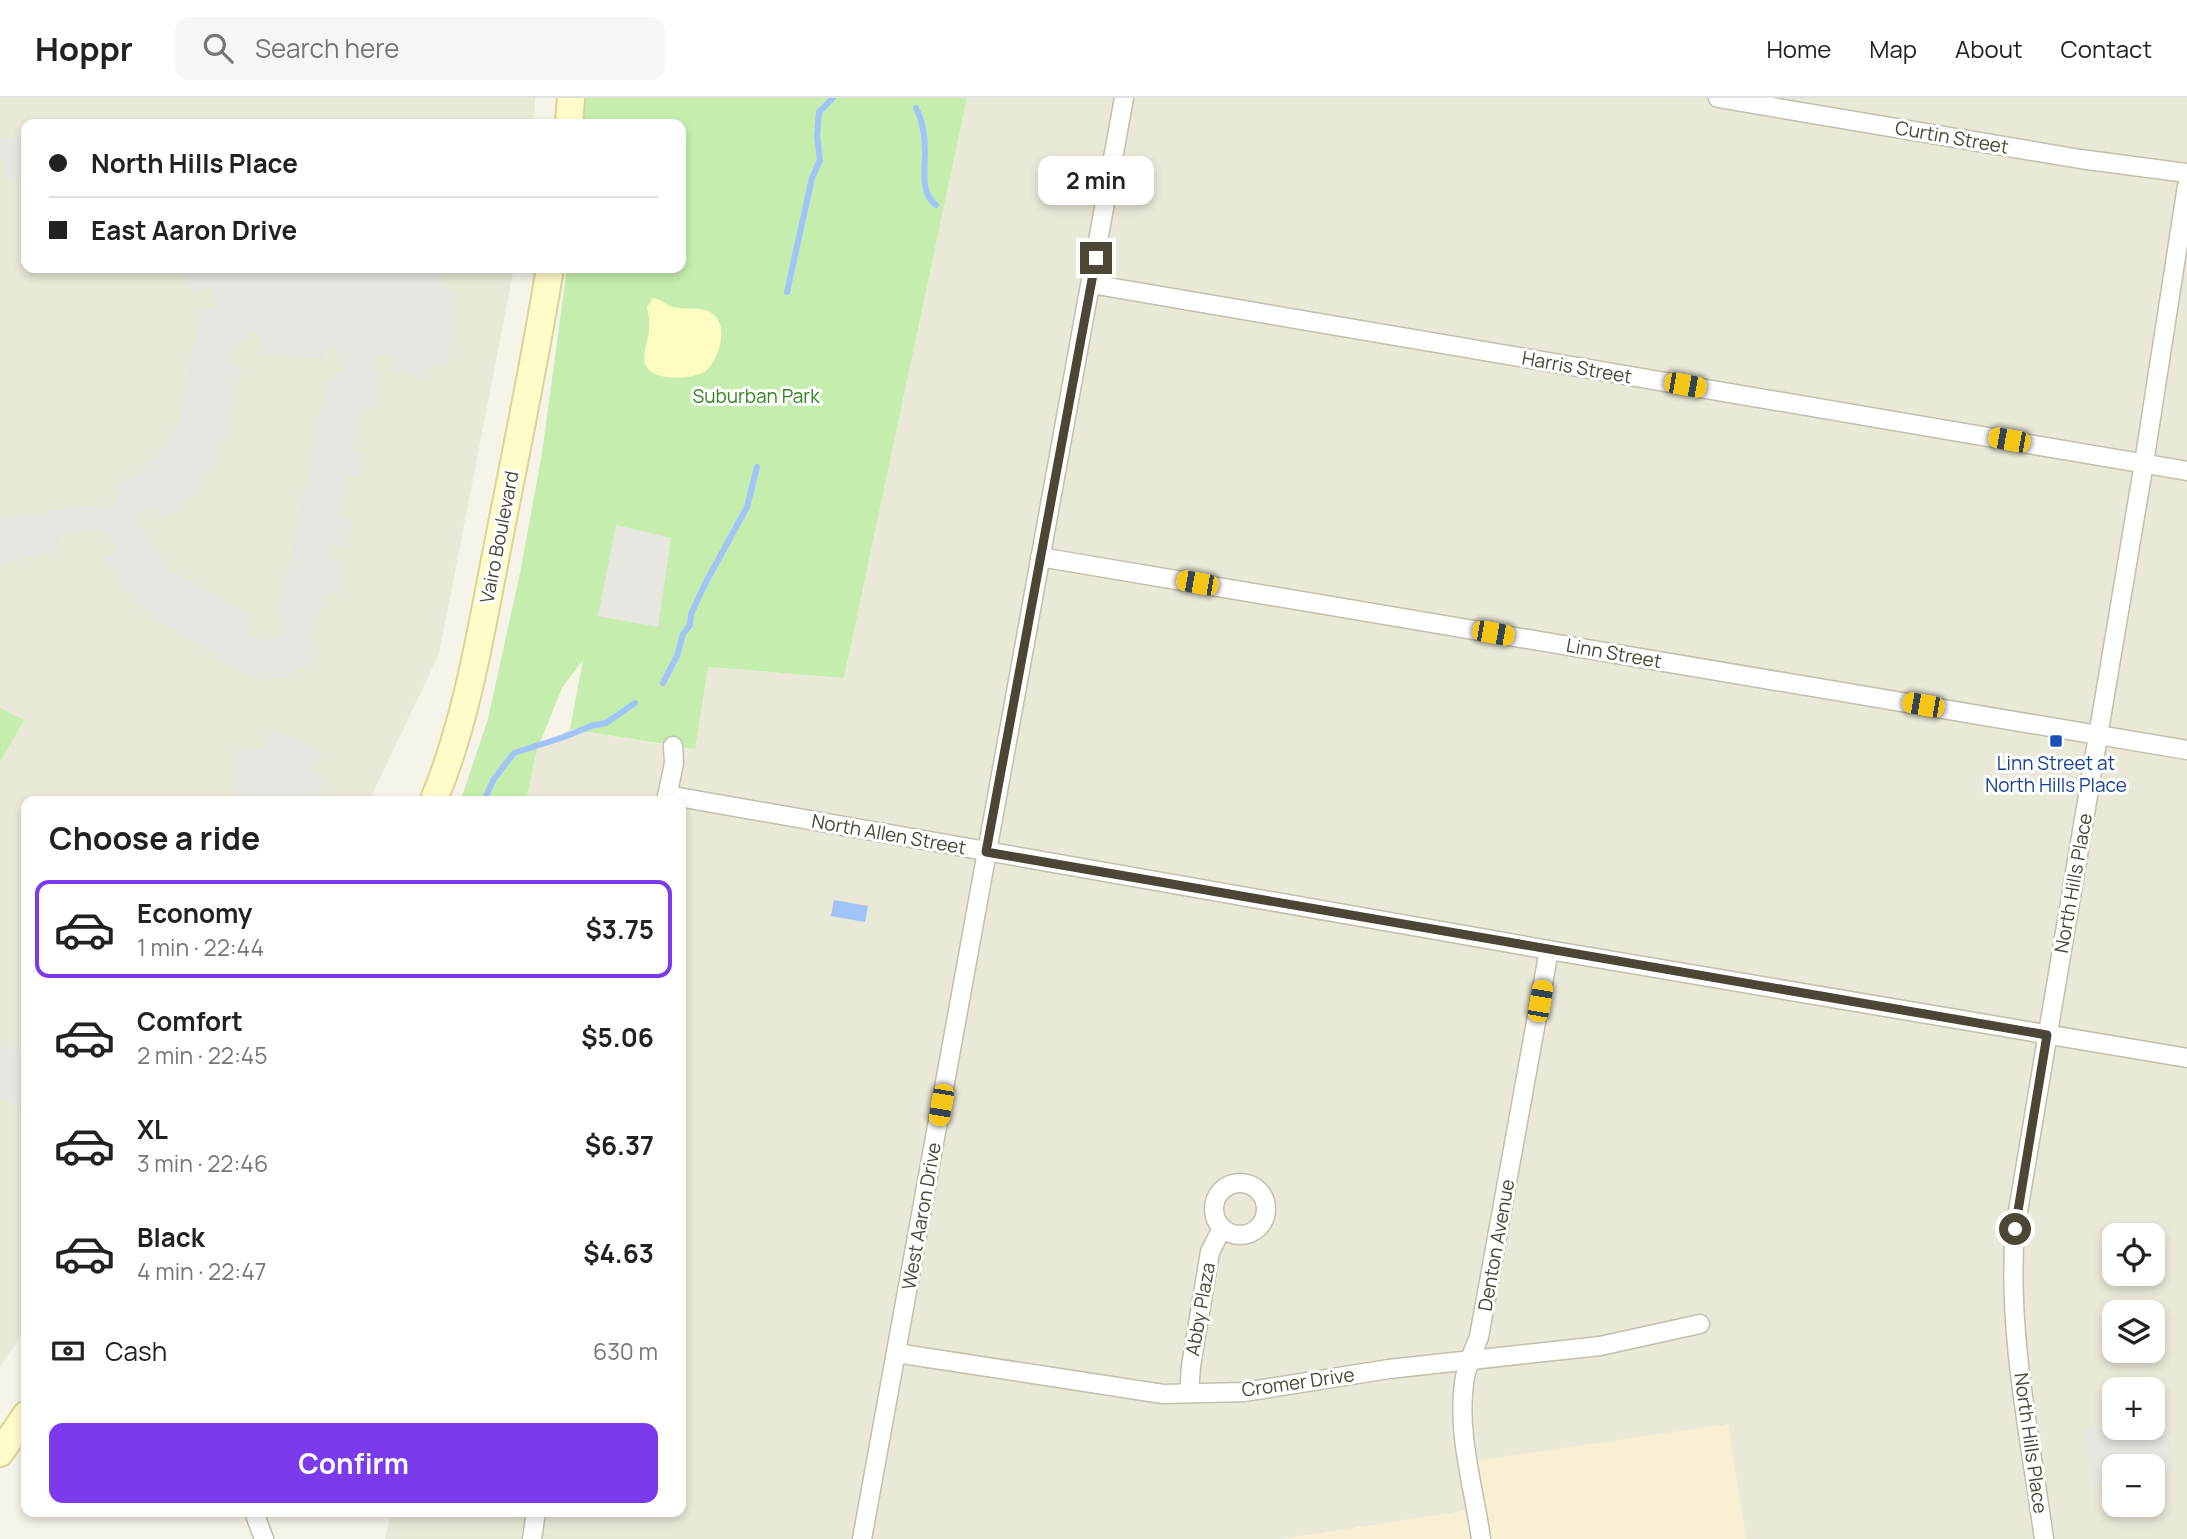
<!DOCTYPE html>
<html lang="en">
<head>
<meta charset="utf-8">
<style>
  body { margin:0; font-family:Manrope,sans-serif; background:#f6f6f6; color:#222; height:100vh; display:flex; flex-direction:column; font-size:26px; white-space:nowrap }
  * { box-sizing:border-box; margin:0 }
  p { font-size:23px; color:#767676 }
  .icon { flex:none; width:38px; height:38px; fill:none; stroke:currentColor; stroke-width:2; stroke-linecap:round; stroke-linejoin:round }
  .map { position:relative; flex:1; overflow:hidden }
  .drawer { position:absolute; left:21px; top:698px; width:665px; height:721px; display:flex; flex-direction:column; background:#fff; border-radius:14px; box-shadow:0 4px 10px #0003 }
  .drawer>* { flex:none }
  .top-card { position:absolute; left:21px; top:21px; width:665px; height:154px; border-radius:14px; box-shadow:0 4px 10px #0003; display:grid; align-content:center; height:154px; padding:0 28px; background:#fff }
  .fabs { position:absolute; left:2102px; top:1125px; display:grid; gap:14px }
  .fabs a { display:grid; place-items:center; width:63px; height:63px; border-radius:14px; background:#fff; box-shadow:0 4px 10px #0003; font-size:35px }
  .end { position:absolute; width:32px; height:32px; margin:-16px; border:9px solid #4b4636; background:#fff; box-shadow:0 0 0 4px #fff }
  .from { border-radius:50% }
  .bubble { position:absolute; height:49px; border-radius:14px; background:#fff; box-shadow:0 4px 10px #0003; font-size:23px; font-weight:700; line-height:49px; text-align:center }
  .car { position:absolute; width:21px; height:42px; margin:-21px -10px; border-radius:9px; box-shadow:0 0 5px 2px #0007; background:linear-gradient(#f5c518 24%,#345 0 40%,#f5c518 0 76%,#345 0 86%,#f5c518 0) }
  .top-card b { display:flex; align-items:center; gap:24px; height:66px; font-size:26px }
  .top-card b+b { border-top:2px solid #e0e0e0 }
  .top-card i { width:18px; height:18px; background:#222 }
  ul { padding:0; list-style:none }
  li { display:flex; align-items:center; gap:21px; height:98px; margin:0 14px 10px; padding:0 14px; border:4px solid transparent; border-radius:14px }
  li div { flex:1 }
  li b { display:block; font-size:26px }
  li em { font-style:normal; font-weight:700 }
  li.current { border-color:#7c3aed }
  li>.icon { width:63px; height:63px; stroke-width:1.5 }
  h2 { padding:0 28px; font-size:32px; line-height:84px }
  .pay { display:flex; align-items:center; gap:18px; height:77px; padding:0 28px; font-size:26px }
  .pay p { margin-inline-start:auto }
  .cta { display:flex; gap:14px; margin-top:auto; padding:14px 28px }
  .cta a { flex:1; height:80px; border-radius:14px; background:#7c3aed; color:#fff; font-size:28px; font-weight:700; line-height:80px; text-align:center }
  header { display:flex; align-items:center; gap:42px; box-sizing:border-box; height:98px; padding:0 35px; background:#fff; border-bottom:2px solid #e0e0e0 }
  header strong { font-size:33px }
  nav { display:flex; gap:38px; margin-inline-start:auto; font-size:24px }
  .search { width:490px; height:63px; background:#f6f6f6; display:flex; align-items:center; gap:18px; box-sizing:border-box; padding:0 24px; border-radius:14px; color:#767676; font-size:26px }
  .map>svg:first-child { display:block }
  .residential { fill:#eae8d6; fill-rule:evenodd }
  .commercial { fill:#f9f0d3 }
  .green { fill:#c5eeae }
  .sand { fill:#fdfbc2 }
  .parking { fill:#e7e6e1; fill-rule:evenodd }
  .water { fill:#a0c4f7 }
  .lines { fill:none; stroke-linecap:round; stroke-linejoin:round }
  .stream { stroke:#a0c4f7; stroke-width:6 }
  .street-casing { stroke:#c2bfaa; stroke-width:21 }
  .secondary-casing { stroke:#dad595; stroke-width:30 }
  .street { stroke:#fff; stroke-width:18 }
  .secondary { stroke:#fffcca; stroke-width:26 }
  .route { stroke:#4b4636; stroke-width:9 }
  .transit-dot { fill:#1a4fb4; stroke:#fff; stroke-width:2.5 }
  .labels { text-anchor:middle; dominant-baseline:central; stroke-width:6; stroke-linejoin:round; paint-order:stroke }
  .street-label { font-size:19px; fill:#4b4636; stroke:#fff }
  .park-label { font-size:19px; fill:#358323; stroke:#fff }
  .transit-label { font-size:19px; fill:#164399; stroke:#fff }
</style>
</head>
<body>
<header>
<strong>Hoppr</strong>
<div class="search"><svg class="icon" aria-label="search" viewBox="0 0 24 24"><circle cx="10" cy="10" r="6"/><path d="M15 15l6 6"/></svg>Search here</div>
<nav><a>Home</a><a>Map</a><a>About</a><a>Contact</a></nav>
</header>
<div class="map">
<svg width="2187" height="1441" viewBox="0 0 2187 1441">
  <rect width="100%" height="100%" fill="#f6f4e9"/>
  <g class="residential">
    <polygon points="0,0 535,0 534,26 26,26 26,170 514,170 439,556 369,703 26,704 26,1231 0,1268"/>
    <path d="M 967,0 L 2187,0 L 2187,1441 L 1746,1441 L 1727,1326 L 1471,1412 L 1283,1441 L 385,1441 L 391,1414 L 681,1414 L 681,704 L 526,703 L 537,652 L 570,631 L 673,648 L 708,569 L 844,580 ZM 2114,1138 L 2152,1138 L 2152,1176 L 2114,1176 ZM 2114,1214 L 2152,1214 L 2152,1253 L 2114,1253 ZM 2114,1292 L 2152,1292 L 2152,1330 L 2114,1330 ZM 2114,1368 L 2152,1368 L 2152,1407 L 2114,1407 Z"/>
  </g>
  <polygon class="commercial" points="1728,1326 1746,1441 1283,1441 1470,1412 1467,1364"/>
  <g class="green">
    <polygon points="566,0 967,0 844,580 708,569 695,651 570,631 583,562 562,590 537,652 526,703 460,704 488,621 521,470 542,355 567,170 681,170 681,26 564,26"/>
    <polygon points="0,610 24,622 0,664"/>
  </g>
  <path class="sand" d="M 653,200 C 660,201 665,206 672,209 C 684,212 700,208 710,214 C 730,225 720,259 707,272 C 695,282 654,284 646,268 C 641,258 649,241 649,230 C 650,223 648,216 647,209 Z"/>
  <g class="parking">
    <polygon points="0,39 26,43 26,84 4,78 2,73 4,66 0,62"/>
    <path d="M 177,170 L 376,170 L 378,174 L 391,177 L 399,170 L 435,170 L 442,171 L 439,188 L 456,195 L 447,270 L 434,266 L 430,268 L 429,281 L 395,273 L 398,261 L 392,256 L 379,260 L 371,267 L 370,272 L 383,276 L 376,309 L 361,311 L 351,351 L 353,355 L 363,357 L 359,378 L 348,376 L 340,418 L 352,422 L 349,450 L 336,447 L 333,449 L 332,457 L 336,462 L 345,465 L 339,497 L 327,494 L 315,526 L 309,536 L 320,552 L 314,564 L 285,579 L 261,582 L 245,577 L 152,518 L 132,502 L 104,460 L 116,452 L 110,438 L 103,434 L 92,431 L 64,435 L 59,438 L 60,452 L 0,467 L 0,419 L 9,421 L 76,408 L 92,409 L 113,405 L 117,401 L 112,390 L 145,370 L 161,353 L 177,329 L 185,295 L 199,213 L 214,210 L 215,204 L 212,191 L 206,188 L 196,195 ZM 254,234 L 260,238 L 257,251 L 260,255 L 323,262 L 325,250 L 330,246 L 342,258 L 345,271 L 326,285 L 287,477 L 277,516 L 286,521 L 288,525 L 286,532 L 278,540 L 268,543 L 257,541 L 248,535 L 254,521 L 169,470 L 138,424 L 142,416 L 152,410 L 164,422 L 194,394 L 214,368 L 227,334 L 241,271 L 227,260 L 240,244 Z"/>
    <polygon points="616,427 671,440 658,529 598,518"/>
    <polygon points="274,631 323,655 312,674 326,680 314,703 236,703 239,651 261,650 267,644"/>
    <polygon points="0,948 26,954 26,1009 0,1002"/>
    <polygon points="2164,1316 2175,1371 2153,1376 2152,1368 2114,1368 2114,1383 2094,1387 2083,1332 2114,1326 2114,1330 2152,1330 2153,1318"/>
  </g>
  <polygon class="water" points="834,802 868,808 865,824 831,818"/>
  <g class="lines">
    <g class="stream">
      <path d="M 916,10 C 923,23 925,39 925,54 C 925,71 920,95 936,107"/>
      <polyline points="787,194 812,80 820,62 817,38 819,14 833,0"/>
      <polyline points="663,585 677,558 683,536 690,527 691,516 706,484 747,409 757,369"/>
      <polyline points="483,704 494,681 514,655 564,639 591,628 606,625 635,605"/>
    </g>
    <g class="street-casing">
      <g id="street">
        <polyline points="1718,0 2080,61 2187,75"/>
        <polyline points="1091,186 2187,373"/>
        <polyline points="1040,459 2187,652"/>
        <polyline points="667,697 1549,852 2187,960"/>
        <polyline points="666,704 674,665 673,648"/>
        <circle cx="1240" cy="1111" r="26"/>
        <polyline points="896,1255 1163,1296 1244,1294 1389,1271 1600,1248 1700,1226"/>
        <polyline points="1189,1295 1191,1268 1210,1154 1222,1130"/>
        <polyline points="254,1414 264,1441"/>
        <polyline points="532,1441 536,1414"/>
        <polyline points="862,1441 1124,0"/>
        <path d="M 1481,1441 C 1474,1390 1457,1337 1464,1285 C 1466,1269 1473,1254 1479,1239 L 1549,852"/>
        <path d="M 2044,1441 C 2030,1338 2007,1234 2015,1131 L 2144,365 L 2187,88"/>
      </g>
    </g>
    <g class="secondary-casing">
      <g id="secondary">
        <polyline points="569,26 571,0"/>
        <path d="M 433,704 C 467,623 481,533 498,446 C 516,354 535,262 550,170"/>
        <polyline points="0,1355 26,1317"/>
      </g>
    </g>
    <use href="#street" class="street"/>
    <use href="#secondary" class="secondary"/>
  </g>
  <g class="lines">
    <polyline class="route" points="1096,160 986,754 2047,937 2015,1131"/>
  </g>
  <rect class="transit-dot" x="2049" y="636" width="14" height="14" rx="3.5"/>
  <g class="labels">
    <g class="street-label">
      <text transform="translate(1952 39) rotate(10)">Curtin Street</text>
      <text transform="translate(1577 269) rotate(10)">Harris Street</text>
      <text transform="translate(499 439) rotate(-79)">Vairo Boulevard</text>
      <text transform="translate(1614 555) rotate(10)">Linn Street</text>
      <text transform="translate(889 736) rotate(10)">North Allen Street</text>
      <text transform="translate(2073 785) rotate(-80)">North Hills Place</text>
      <text transform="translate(921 1118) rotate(-80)">West Aaron Drive</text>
      <text transform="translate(1496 1147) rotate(-80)">Denton Avenue</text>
      <text transform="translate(1200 1211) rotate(-80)">Abby Plaza</text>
      <text transform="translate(1298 1284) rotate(-8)">Cromer Drive</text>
      <text transform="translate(2031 1345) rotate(82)">North Hills Place</text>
    </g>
    <g class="park-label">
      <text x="756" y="298">Suburban Park</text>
    </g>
    <g class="transit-label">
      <text x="2056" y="665">Linn Street at<tspan x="2056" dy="22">North Hills Place</tspan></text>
    </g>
  </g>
</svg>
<div class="fabs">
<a><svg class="icon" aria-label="locate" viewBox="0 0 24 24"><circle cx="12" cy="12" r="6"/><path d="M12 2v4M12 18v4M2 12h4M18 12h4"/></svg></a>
<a><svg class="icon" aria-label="layers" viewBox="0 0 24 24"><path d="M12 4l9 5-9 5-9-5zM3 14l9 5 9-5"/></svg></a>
<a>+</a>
<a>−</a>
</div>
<i class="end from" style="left:2015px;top:1131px"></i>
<i class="end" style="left:1096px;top:160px"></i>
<div class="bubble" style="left:1038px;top:58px;width:116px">2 min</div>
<i class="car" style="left:1685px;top:287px;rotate:100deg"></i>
<i class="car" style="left:2009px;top:342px;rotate:280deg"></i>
<i class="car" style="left:1197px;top:485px;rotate:280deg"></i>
<i class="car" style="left:1493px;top:535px;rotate:100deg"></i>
<i class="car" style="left:1923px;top:607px;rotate:280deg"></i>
<i class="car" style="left:1540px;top:903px;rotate:10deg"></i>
<i class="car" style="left:941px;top:1007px;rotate:190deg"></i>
<div class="top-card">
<b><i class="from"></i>North Hills Place</b>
<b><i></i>East Aaron Drive</b>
</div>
<section class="drawer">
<h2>Choose a ride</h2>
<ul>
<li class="current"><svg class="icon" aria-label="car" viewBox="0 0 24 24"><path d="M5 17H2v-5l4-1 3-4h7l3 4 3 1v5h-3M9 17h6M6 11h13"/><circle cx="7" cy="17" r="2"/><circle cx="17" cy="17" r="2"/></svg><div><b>Economy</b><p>1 min · 22:44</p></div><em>$3.75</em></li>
<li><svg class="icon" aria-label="car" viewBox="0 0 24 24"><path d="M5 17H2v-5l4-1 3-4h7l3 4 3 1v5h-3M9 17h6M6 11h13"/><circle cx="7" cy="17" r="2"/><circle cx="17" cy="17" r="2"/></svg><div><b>Comfort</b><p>2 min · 22:45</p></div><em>$5.06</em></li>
<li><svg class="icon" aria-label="car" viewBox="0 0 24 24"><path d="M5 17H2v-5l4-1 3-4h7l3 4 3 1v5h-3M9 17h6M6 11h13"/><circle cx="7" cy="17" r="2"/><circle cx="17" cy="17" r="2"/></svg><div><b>XL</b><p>3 min · 22:46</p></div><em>$6.37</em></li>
<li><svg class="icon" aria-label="car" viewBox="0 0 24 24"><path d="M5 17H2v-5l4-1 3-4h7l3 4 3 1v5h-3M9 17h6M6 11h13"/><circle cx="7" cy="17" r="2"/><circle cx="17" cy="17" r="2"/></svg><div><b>Black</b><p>4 min · 22:47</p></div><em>$4.63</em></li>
</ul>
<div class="pay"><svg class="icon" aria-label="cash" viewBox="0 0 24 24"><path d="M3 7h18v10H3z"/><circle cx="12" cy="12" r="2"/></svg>Cash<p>630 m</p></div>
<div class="cta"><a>Confirm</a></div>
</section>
</div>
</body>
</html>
